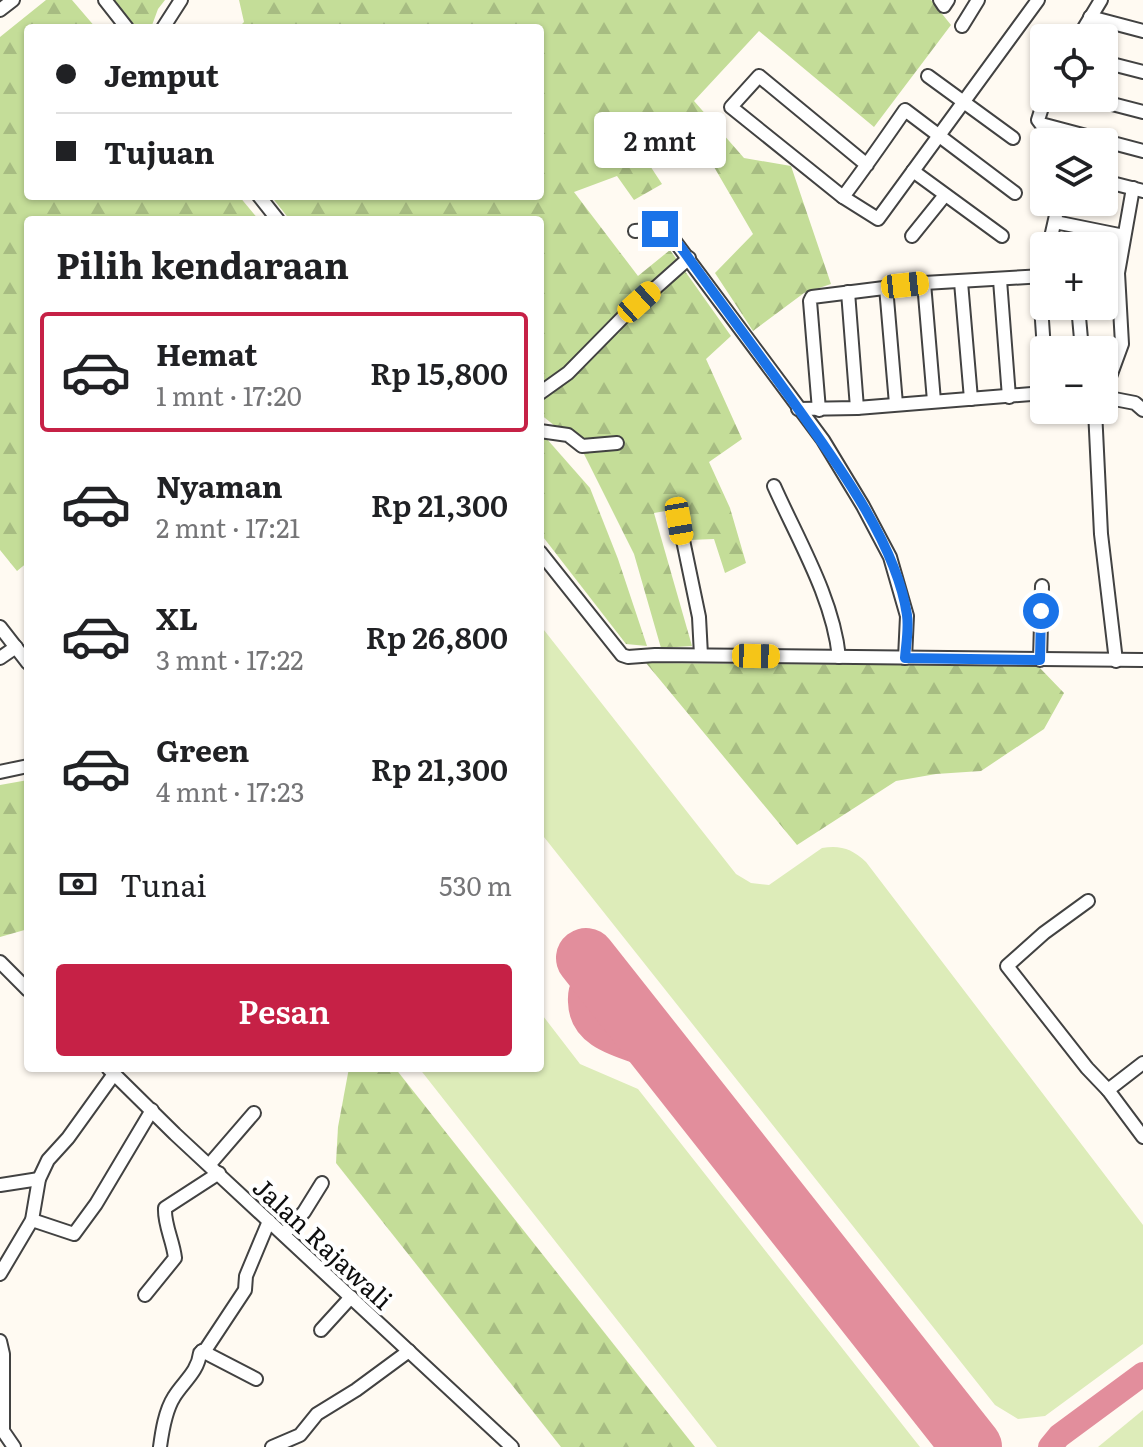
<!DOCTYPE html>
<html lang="id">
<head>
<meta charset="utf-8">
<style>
  body { margin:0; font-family:Literata,serif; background:#f2f2f2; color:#202124; height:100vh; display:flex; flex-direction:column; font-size:30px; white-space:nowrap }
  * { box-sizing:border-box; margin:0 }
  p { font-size:26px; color:#757577 }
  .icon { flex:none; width:44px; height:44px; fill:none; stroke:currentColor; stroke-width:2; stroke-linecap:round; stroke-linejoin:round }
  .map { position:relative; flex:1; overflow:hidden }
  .sheet { position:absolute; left:24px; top:216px; width:520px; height:856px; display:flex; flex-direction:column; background:#fff; border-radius:8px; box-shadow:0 2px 6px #0004 }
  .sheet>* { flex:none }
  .top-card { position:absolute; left:24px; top:24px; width:520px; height:176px; border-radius:8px; box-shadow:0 2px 6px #0004; display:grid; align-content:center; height:176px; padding:0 32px; background:#fff }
  .fabs { position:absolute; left:1030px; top:24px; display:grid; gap:16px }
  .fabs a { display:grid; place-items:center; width:88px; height:88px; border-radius:8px; background:#fff; box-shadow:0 2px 6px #0004; font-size:40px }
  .end { position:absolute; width:36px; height:36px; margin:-18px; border:10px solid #1a73e8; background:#fff; box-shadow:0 0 0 4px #fff }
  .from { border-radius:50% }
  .bubble { position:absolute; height:56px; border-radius:8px; background:#fff; box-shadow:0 2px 6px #0004; font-size:26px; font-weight:600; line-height:56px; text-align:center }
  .car { position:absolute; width:24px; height:48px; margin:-24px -12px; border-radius:10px; box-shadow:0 0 6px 2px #0007; background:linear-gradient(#f5c518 24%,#345 0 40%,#f5c518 0 76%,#345 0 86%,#f5c518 0) }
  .top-card b { display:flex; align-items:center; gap:28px; height:76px; font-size:30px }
  .top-card b+b { border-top:2px solid #e0e0e0 }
  .top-card i { width:20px; height:20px; background:#202124 }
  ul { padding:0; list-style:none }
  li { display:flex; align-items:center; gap:24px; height:120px; margin:0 16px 12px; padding:0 16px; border:4px solid transparent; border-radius:8px }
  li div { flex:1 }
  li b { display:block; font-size:30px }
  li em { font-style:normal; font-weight:600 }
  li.current { border-color:#c62146 }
  li>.icon { width:72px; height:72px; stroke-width:1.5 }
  h2 { padding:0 32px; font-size:36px; line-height:96px }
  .pay { display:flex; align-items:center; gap:20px; height:88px; padding:0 32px; font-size:30px }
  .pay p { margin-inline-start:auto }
  .primary-button { display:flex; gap:16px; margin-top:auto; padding:16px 32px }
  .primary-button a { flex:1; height:92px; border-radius:8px; background:#c62146; color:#fff; font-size:32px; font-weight:600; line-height:92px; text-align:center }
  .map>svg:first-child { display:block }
  .grass { fill:#ddecb9 }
  .forest { fill:url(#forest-firs) }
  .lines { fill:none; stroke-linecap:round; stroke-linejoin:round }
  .taxiway { stroke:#e28e9c; stroke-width:24 }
  .runway { stroke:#e28e9c; stroke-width:60 }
  .minor-casing { stroke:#424242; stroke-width:16 }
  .minor { stroke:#fff; stroke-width:12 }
  .route { stroke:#1a73e8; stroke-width:10 }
  .labels { text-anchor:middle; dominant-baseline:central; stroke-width:8; stroke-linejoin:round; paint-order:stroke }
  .street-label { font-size:26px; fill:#0f0f0f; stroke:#fff }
</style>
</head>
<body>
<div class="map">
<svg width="1143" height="1447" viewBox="0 0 1143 1447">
  <defs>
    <pattern id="forest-firs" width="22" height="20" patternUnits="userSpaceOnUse" patternTransform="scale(2)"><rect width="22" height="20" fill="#c4dd98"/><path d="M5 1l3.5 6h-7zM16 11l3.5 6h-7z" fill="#a7bc82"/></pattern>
  </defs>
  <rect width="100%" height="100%" fill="#fffaf2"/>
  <g class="grass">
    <path d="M 540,625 L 736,874 L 751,883 L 769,885 L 822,848 C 841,845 852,849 866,862 L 1143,1225 L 1143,1344 L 1045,1416 L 1018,1419 L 995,1405 L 540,832 Z"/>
    <polygon points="540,1012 580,1064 638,1089 920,1447 717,1447 419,1068 540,1068"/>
    <polygon points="1143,1410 1143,1447 1098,1447"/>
  </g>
  <g class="forest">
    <polygon points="46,0 72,0 96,28 28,28 28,196 239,196 259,220 28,220 28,562 17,571 0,550 0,37"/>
    <polygon points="114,0 165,0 158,9 151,28 137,28"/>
    <polygon points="239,0 931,0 951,25 874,127 759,31 694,101 744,158 791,166 831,284 804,293 753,331 715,273 753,234 685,117 639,149 662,184 634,200 617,176 574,192 638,276 670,250 731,336 706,359 742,439 709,462 730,508 746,563 725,573 714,539 689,540 677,509 654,513 692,646 661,648 634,554 580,446 540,414 540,220 290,220 271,196 540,196 540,28 238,28 244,22"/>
    <polygon points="540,436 546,438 590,488 618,559 647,646 626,644 540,533"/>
    <polygon points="646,663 1038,666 1064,693 1044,729 981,771 936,774 896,781 797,845"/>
    <polygon points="28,780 28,929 0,937 0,785"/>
    <polygon points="349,1068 395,1068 695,1447 561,1447 336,1163 338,1127"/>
  </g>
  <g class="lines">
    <g class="taxiway">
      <path d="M 643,1030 L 633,1000 L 614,974 L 597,971 C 584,979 579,988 580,1002 C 581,1047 642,1047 672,1066"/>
      <polyline points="963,1435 983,1447"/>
      <polyline points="1050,1447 1059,1436 1143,1374"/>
    </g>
    <polyline class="runway" points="586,958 972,1447"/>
    <g class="minor-casing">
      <g id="minor">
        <polyline points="105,0 127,28"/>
        <polyline points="940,0 944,6 948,0"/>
        <polyline points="0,10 13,0"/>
        <polyline points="1090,17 1143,31"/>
        <polyline points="962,26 978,0"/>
        <polyline points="163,28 181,0"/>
        <polyline points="1078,38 1101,0"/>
        <polyline points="1104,62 1143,72"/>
        <polyline points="928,76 1013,138"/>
        <polyline points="1045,98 1038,120 1041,124 1143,151"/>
        <polyline points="1089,98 1143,112"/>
        <path d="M 867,165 L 759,76 L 731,107 L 843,197 C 864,169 885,139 905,110 L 1015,193"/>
        <polyline points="913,171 1002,236"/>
        <polyline points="1104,181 1143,191"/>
        <polyline points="259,196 278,220"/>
        <polyline points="843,197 878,219 1038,0"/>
        <polyline points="1055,222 1124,236"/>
        <polyline points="635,231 660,229 668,232 823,440 863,506 890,557 907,616 905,658"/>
        <polyline points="912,236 945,195"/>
        <polyline points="1049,246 1059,202"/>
        <polyline points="1044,267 1039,276 1044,350"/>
        <polyline points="1000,280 1009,397"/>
        <polyline points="961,282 971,399"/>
        <polyline points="924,283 934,401"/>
        <polyline points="886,287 896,404"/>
        <polyline points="848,292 857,408"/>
        <polyline points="1078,306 1082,350"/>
        <polyline points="540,393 568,373 625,315 689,258"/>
        <polyline points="1104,393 1122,344 1118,273 1133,188"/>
        <polyline points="1104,397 1135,403 1143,410"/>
        <polyline points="798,409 857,408 1044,393"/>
        <polyline points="819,410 810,301 812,297 924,283 1044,276"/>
        <polyline points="1095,410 1101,534 1116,661"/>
        <polyline points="540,431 568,435 582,446 617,443"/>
        <path d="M 774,486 C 798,540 833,598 839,657"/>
        <polyline points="679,521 699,617 701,655"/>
        <polyline points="540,552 622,655 628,657 655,655 1143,660"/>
        <polyline points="0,627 28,663"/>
        <polyline points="0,658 16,647"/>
        <polyline points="1040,660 1042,586"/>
        <polyline points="0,772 28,766"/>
        <polyline points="1088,901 1044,933 1007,966 1087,1068 1108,1090 1143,1063"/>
        <polyline points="0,962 28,990"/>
        <polyline points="108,1068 175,1134 512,1447"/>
        <polyline points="1108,1090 1143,1137"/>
        <polyline points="210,1164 254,1113"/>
        <polyline points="0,1185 39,1179"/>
        <polyline points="32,1220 74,1234 96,1204 152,1110"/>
        <polyline points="284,1234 304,1212 322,1183"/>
        <polyline points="0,1274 32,1220 39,1179 48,1160 68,1138 114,1074"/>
        <path d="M 145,1295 L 175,1258 C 173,1240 164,1225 165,1208 L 219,1173"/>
        <polyline points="321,1330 351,1297"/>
        <polyline points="0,1341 3,1354 3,1431 14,1447"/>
        <polyline points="202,1351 256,1379"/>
        <path d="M 160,1447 C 162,1432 165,1411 174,1397 C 183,1382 198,1372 200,1353 L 206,1349 L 245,1290 L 246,1276 L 269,1221"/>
        <polyline points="272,1447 300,1435 317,1414 356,1390 409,1351"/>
      </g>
    </g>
    <use href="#minor" class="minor"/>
  </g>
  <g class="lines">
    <path class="route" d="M 660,229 L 668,232 L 680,246 C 719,301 760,355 799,410 C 839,466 897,546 907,615 C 909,629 906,645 905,658 L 1040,660 L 1041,611"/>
  </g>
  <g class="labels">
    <g class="street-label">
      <text transform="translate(324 1242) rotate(43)">Jalan Rajawali</text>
    </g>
  </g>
</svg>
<div class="fabs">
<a><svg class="icon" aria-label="locate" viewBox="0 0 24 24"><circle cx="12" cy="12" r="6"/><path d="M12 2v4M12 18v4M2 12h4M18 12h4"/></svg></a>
<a><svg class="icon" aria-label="layers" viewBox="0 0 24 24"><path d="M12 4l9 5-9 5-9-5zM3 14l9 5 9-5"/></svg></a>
<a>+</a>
<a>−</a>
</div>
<i class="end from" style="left:1041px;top:611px"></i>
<i class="end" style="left:660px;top:229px"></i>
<div class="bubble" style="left:594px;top:112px;width:132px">2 mnt</div>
<i class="car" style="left:905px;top:285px;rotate:84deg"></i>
<i class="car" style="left:639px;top:302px;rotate:48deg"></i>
<i class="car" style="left:679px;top:521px;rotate:170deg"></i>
<i class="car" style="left:756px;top:656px;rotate:91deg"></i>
<div class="top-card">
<b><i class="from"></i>Jemput</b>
<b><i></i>Tujuan</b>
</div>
<section class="sheet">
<h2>Pilih kendaraan</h2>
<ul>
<li class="current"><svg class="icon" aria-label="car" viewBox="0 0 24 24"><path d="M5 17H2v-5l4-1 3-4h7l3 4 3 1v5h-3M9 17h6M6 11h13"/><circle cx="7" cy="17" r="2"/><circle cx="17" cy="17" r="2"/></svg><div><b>Hemat</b><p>1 mnt · 17:20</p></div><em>Rp 15,800</em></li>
<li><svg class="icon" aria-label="car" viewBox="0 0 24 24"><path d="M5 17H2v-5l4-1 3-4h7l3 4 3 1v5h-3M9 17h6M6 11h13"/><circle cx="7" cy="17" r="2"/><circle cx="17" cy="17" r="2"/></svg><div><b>Nyaman</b><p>2 mnt · 17:21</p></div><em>Rp 21,300</em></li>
<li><svg class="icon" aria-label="car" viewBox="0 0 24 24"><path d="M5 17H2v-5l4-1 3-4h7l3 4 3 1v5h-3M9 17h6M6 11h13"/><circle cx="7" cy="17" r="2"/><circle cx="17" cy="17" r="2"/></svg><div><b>XL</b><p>3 mnt · 17:22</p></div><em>Rp 26,800</em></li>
<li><svg class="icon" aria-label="car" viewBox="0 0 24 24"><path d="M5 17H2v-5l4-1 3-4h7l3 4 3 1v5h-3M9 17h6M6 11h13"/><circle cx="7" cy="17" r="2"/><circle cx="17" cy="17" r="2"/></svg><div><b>Green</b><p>4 mnt · 17:23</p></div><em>Rp 21,300</em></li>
</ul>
<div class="pay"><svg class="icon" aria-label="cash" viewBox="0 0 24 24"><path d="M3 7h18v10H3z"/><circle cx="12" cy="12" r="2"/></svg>Tunai<p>530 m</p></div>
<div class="primary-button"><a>Pesan</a></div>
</section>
</div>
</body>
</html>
